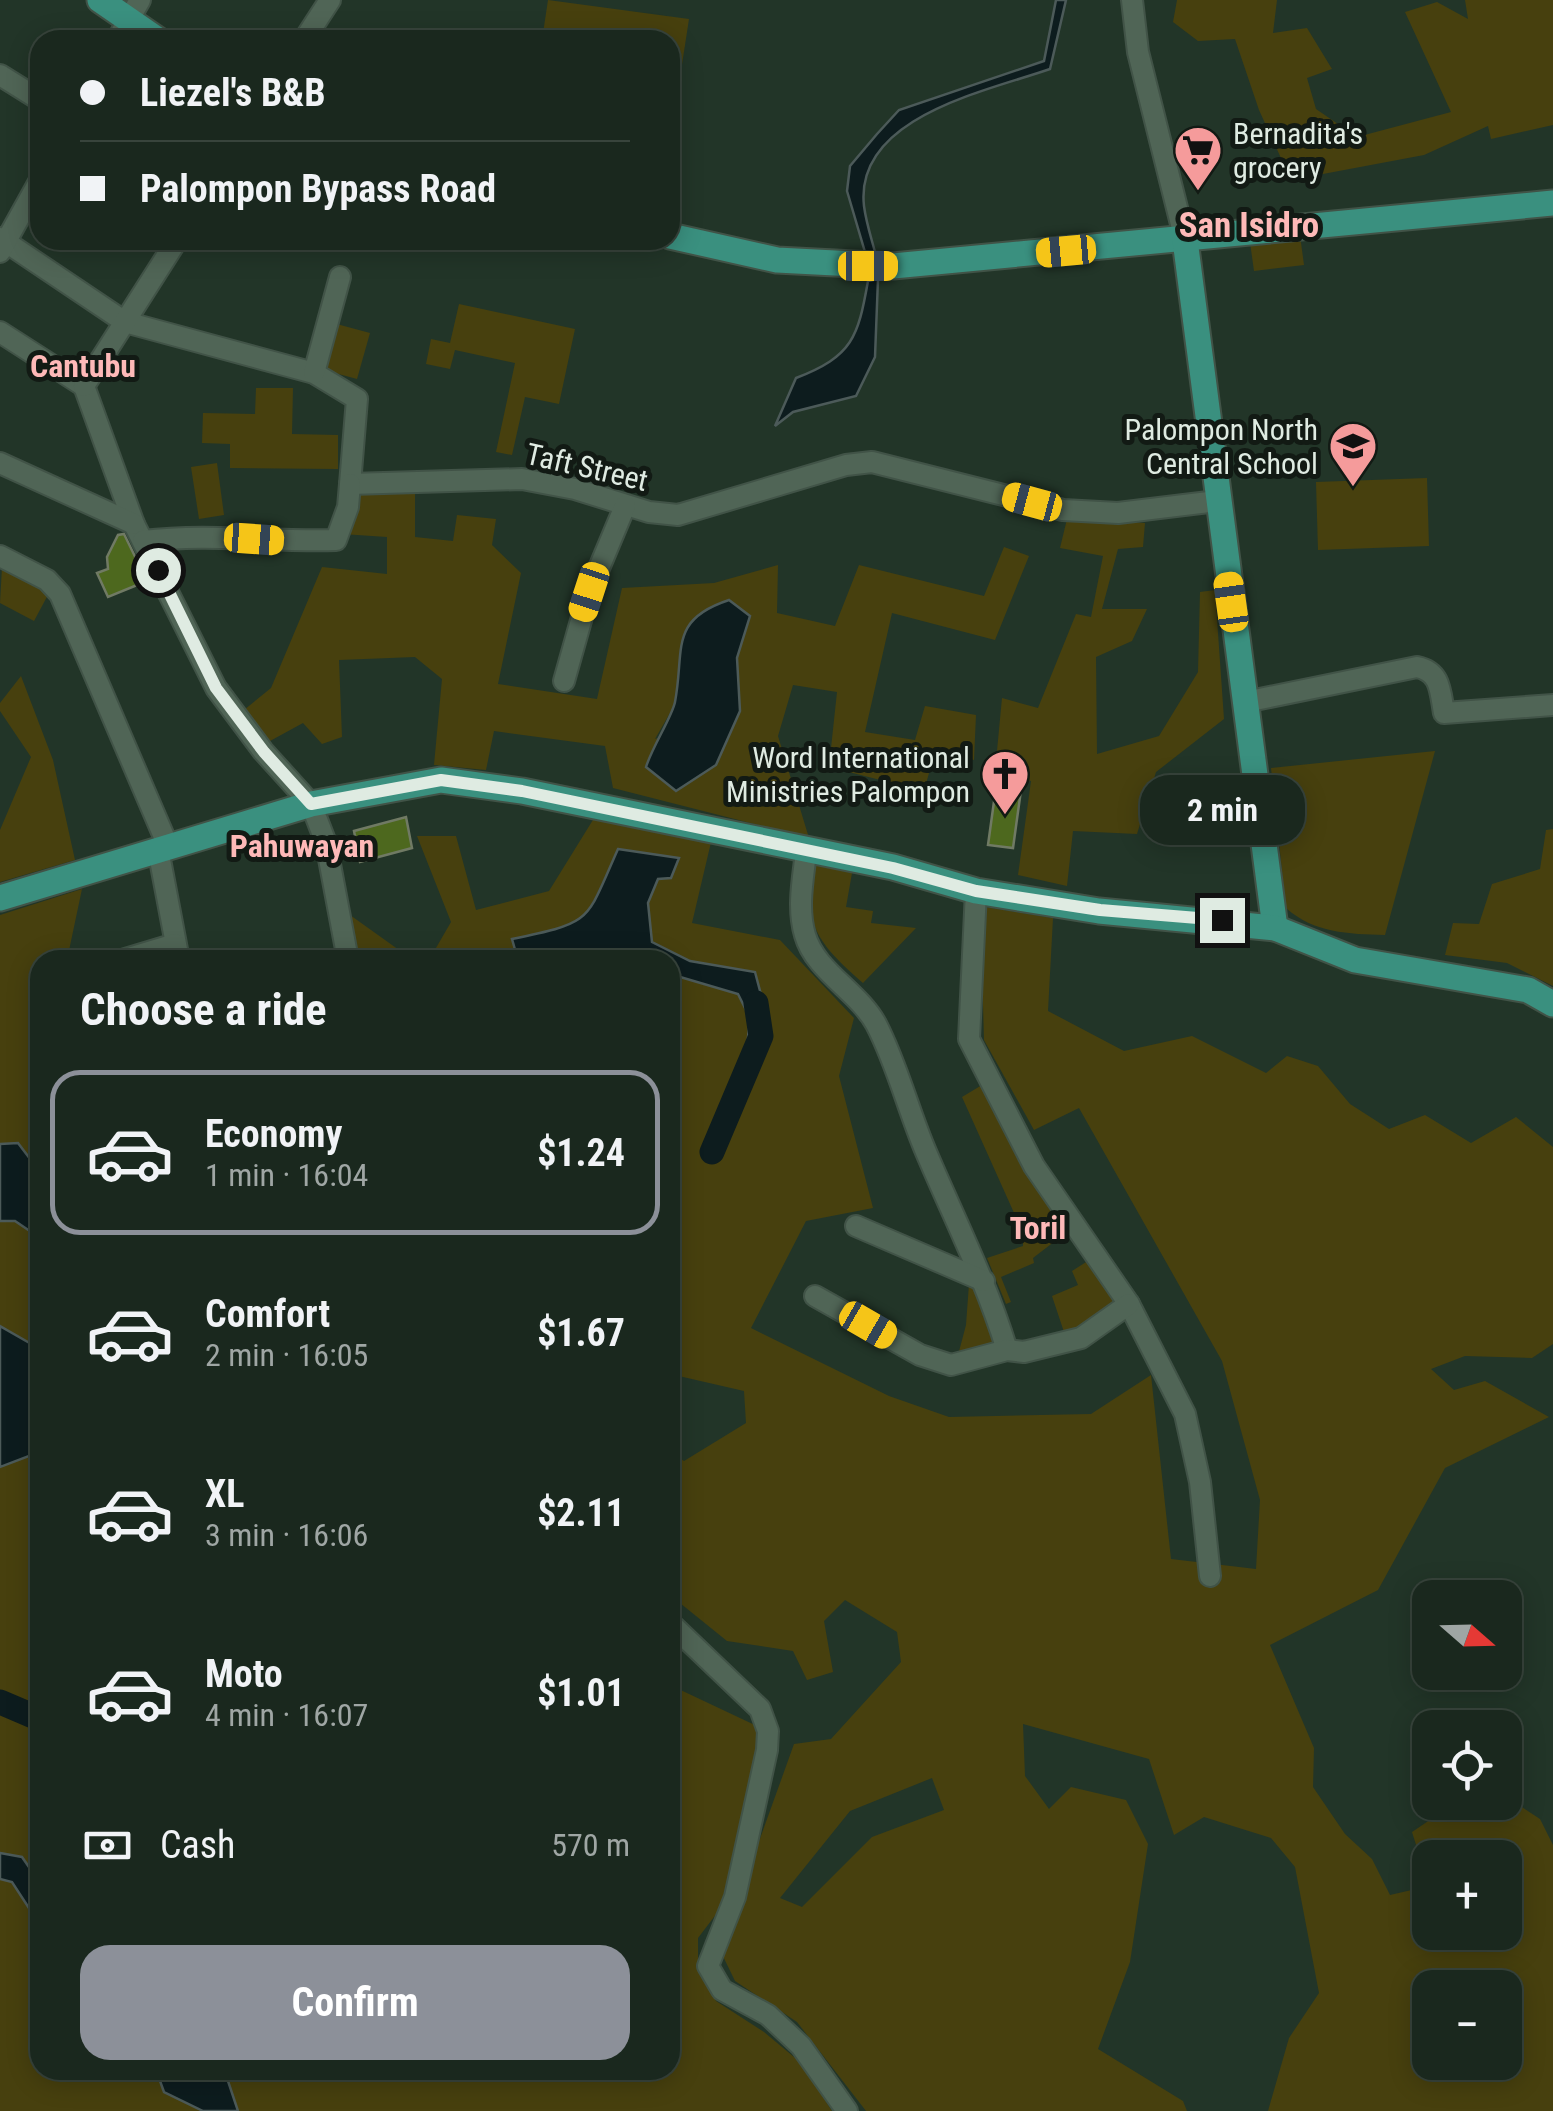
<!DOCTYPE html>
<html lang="en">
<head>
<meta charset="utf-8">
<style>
  body { margin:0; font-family:"Roboto Condensed",sans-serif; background:#27342b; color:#f1f3f6; height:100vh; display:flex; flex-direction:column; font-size:38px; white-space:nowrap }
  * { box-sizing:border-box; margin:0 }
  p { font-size:32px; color:#9fa6a4 }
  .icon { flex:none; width:55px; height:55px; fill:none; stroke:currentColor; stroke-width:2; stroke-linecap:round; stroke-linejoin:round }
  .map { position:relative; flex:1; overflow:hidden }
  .panel { position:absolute; left:30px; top:950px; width:650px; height:1130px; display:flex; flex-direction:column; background:#1a281e; border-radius:30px; box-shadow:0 5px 25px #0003,0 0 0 2px #38443c }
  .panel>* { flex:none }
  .hud { position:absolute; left:30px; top:30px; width:650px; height:220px; border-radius:30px; box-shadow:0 5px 25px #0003,0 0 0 2px #38443c; display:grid; align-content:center; height:220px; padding:0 50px; background:#1a281e }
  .needle { width:65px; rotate:110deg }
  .buttons { position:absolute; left:1412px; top:1580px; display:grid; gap:20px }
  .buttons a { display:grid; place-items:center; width:110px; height:110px; border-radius:20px; background:#1a281e; box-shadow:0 5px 25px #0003,0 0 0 2px #38443c; font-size:50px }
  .end { position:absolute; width:45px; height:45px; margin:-22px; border:12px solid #dfebe2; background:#111; box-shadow:0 0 0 5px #111 }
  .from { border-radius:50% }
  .bubble { position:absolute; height:70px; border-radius:30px; background:#1a281e; box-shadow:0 5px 25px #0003,0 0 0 2px #38443c; font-size:32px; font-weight:700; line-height:70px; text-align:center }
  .car { position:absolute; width:30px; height:60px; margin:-30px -15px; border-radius:12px; box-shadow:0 0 8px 2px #0007; background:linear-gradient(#f5c518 24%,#345 0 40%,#f5c518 0 76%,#345 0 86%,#f5c518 0) }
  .hud b { display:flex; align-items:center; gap:35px; height:95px; font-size:38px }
  .hud b+b { border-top:2px solid #38443c }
  .hud i { width:25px; height:25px; background:#f1f3f6 }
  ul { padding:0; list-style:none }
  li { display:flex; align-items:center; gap:30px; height:165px; margin:0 20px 15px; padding:0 30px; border:5px solid transparent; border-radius:30px }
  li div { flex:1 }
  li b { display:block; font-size:38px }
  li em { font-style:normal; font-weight:700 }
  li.selected { border-color:#8c9099 }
  li>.icon { width:90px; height:90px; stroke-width:1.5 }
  h2 { padding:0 50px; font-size:45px; line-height:120px }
  .pay { display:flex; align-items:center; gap:25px; height:110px; padding:0 50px; font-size:38px }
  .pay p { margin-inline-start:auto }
  .action { display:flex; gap:20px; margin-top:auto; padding:20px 50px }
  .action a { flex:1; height:115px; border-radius:30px; background:#8c9099; color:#fff; font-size:40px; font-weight:700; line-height:115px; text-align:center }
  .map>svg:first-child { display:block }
  .green { fill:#47400e; fill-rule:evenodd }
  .water { fill:#0d1c1e; stroke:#4c5a59; stroke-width:2.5 }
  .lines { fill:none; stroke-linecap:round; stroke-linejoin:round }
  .river { stroke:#0d1c1e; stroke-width:25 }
  .building { fill:#4d681e; stroke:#707a64; stroke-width:2.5 }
  .minor-casing { stroke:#415347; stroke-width:24 }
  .major-casing { stroke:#415347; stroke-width:29 }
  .minor { stroke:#506556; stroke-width:20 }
  .major { stroke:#3a907f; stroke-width:25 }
  .route { stroke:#dfebe2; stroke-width:12 }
  .labels { text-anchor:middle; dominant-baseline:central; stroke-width:10; stroke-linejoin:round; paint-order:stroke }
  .poi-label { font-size:30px; fill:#dfebe2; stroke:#121a14; text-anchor:end }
  .street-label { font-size:30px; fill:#dfebe2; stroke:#121a14 }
  .neighbourhood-label { font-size:32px; font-weight:bold; fill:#feb9b8; stroke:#121a14 }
  .quarter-label { font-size:35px; font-weight:bold; fill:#feb9b8; stroke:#121a14 }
</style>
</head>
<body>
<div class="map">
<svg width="1553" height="2111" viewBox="0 0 1553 2111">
  <rect width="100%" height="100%" fill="#223528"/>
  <g class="green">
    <polygon points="548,0 689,19 670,143 670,40 542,40"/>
    <polygon points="1177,0 1277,0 1273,33 1307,28 1332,69 1307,78 1316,109 1357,137 1451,112 1405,12 1437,2 1468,19 1465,0 1553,0 1553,125 1491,139 1488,126 1424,155 1291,180 1259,110 1235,39 1198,41 1173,22"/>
    <polygon points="1299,228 1304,265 1254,271 1249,235"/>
    <polygon points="459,304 575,329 559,404 525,397 512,455 496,452 515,363 455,350 450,369 426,364 431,339 450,343"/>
    <polygon points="333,323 370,333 357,379 320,369"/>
    <polygon points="256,388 293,388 292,434 338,435 338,469 230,468 230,444 202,443 203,413 255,414"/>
    <polygon points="217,463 224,515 199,519 191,467"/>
    <polygon points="1427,478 1429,546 1318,550 1316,482"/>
    <path d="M 415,492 L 415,537 L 453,541 L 457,515 L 496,519 L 492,545 L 521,573 L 498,684 L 597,699 L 622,588 L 714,583 L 778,565 L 777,613 L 835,626 L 859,565 L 984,596 L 1004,547 L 1029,556 L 995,640 L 892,613 L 865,732 L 915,740 L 925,706 L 976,715 L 974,760 L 936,748 L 924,791 L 829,767 L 837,692 L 793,685 L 778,736 L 809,838 L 613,788 L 605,746 L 494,731 L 486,770 L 434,765 L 442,679 L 415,657 L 339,660 L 342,737 L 322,744 L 303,723 L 270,741 L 244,710 L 271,688 L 322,567 L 387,574 L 387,537 L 342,534 L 353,494 ZM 750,616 L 737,658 L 740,711 L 655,739 L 674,706 Z"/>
    <polygon points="1067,519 1145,523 1143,547 1118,549 1102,609 1147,609 1132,641 1096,657 1097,754 1159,736 1198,672 1200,592 1215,590 1224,719 1156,772 1137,834 1073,831 1067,886 1018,875 1031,781 995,772 1002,698 1038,708 1076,614 1091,617 1103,556 1060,548"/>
    <polygon points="2,567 49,593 34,621 0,603"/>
    <polygon points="21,676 53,760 75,860 0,882 0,830 31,757 0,711 0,703"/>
    <path d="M 1435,751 L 1385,935 C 1348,934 1314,933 1286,908 L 1271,768 Z"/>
    <path d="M 596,815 L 712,838 L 692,923 L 780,940 L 854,1018 L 839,1076 L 873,1208 L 806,1221 L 751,1328 L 889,1396 L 949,1417 L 1091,1414 L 1151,1375 L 1171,1559 L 1256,1569 L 1260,1500 L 1222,1361 L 1079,1108 L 1034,1130 L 984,1040 L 981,935 L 985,907 L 1053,918 L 1048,1011 L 1124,1051 L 1192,1036 L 1266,1073 L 1287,1056 L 1318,1066 L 1350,1104 L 1389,1129 L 1425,1115 L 1471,1143 L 1516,1117 L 1553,1147 L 1553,1344 L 1532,1358 L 1465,1356 L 1431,1369 L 1454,1390 L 1485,1381 L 1549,1417 L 1445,1468 L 1378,1590 L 1270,1645 L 1314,1748 L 1313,1787 L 1345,1834 L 1372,1859 L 1390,1895 L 1429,1886 L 1412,1832 L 1455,1803 L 1505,1802 L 1505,1796 L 1540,1819 L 1553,1845 L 1553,2111 L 1268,2111 L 1289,2038 L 1319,1993 L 1295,1867 L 1271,1838 L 1204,1817 L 1174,1835 L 1149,1759 L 1023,1724 L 1025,1776 L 1049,1809 L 1071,1787 L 1126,1800 L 1148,1844 L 1130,1962 L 1098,2049 L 1183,2101 L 1187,2111 L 866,2111 L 797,2022 L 735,1981 L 720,1950 L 794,1744 L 831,1739 L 901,1662 L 897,1632 L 845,1600 L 824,1621 L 833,1672 L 807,1680 L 793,1651 L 727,1641 L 670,1595 L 670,1452 L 684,1461 L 746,1423 L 744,1391 L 670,1374 L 670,974 L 738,994 L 750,1018 L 746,1056 L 756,1059 L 755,972 L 689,961 L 651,942 L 648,903 L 658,879 L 619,849 C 580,922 601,920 513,939 L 518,960 L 429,960 L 451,922 L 417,836 L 456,836 L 476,910 L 549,891 ZM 932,1778 L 944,1810 L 872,1837 L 802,1907 L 780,1898 L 850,1811 ZM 1430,1858 L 1505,1858 L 1505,1932 L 1430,1932 ZM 1430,1988 L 1505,1988 L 1505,2062 L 1430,2062 Z"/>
    <polygon points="1553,829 1553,986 1507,963 1445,955 1453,923 1479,924 1492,884 1540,869 1546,830"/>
    <path d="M 812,864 L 852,873 L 846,907 L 873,911 L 871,923 L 916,928 L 863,983 C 818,943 803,926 812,864 Z"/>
    <polygon points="82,889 67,960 40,960 40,1172 18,1143 0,1144 0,915"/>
    <polygon points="350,915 413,960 356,960"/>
    <polygon points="987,1082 1072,1228 1033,1258 1034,1263 1001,1277 1011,1302 1006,1304 987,1258 1023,1246 1023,1233 962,1097"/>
    <polygon points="0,1221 15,1221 40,1238 40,1376 33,1345 0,1326"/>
    <polygon points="1094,1257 1119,1299 1085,1327 1064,1332 1052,1296 1078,1285 1072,1271"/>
    <polygon points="969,1284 982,1288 1000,1344 957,1359 966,1325"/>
    <polygon points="35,1454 40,1456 40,1883 22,1857 0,1853 0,1467"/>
    <polygon points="670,1685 759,1727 755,1791 730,1896 698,1938 698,1970 716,2001 764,2032 800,2062 832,2111 238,2111 228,2081 216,2070 670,2070"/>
    <polygon points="0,1879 12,1881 40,1925 40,2070 156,2070 164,2092 203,2111 0,2111"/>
  </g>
  <g class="water">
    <path d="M 1056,0 L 1066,0 L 1050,69 C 987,91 854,117 864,206 C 866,222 871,237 875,252 L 865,252 L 847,191 L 850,166 L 877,134 L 899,110 L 1044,61 Z"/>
    <path d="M 878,279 L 875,357 L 856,396 L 793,412 L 775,426 L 796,378 C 853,356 858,337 868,281 Z"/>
    <path d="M 729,600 L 750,616 L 737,658 L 740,711 L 716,765 L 676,791 L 646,767 C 652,747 672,717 675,702 C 685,650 668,620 729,600 Z"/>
    <path d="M 618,849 L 679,858 L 671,878 L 658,879 L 648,903 L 652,942 L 690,961 L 755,972 L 764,1006 L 757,1059 L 746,1056 L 750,1018 L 738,994 L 670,974 L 670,960 L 518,960 L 512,939 C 594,922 585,923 618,849 Z"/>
    <polygon points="18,1143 40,1172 40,1238 15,1221 0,1221 0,1144"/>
    <polygon points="0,1326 33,1345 40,1376 40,1456 34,1454 0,1467"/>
    <polygon points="0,1853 22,1857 40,1883 40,1925 12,1882 0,1879"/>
    <polygon points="156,2070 216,2070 228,2081 238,2111 203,2111 164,2092"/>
  </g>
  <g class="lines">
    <g class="river">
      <polyline points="712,1152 761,1036 756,1003"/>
      <polyline points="0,1702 40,1719"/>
    </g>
  </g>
  <g class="building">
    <polygon points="124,534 147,581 108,597 97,573 108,569 107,557 118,535"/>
    <polygon points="996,787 1021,790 1013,848 988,845"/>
    <polygon points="406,817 412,848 360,862 354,831"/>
  </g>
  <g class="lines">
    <g class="minor-casing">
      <g id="minor">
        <polyline points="1132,0 1138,52 1185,240"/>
        <polyline points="117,40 140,0"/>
        <polyline points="304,40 330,0"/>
        <polyline points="0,75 40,100"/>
        <polyline points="0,238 125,322 314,373 357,399 350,484 522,479 575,489 649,512 678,515 846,465 872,462 1063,510 1118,513 1217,501"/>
        <polyline points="0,252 40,180"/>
        <polyline points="0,332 84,386"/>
        <polyline points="314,373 340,277"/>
        <polyline points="84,386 134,524 216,688 263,751 311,804 326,843 348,960"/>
        <polyline points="84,386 177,240"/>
        <polyline points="0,463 134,524"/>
        <path d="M 143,541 C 208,533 271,542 336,540 L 348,507 L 350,484"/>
        <polyline points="0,556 47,580 60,594 168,846"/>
        <polyline points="564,681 589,592 625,506"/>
        <path d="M 1245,702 L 1417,667 C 1441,672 1440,691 1444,713 L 1553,705"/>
        <polyline points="158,849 179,960"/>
        <path d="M 806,852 C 803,879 797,908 805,935 C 815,971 858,991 876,1024 C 897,1064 908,1110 926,1152 C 954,1218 986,1281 1007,1350"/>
        <polyline points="976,891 969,1039 1034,1166 1129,1304 1185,1414 1200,1482 1210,1576"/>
        <polyline points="122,960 175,944"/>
        <polyline points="856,1226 984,1281"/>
        <polyline points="815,1296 920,1355 951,1365 1007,1350 1024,1352 1081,1338 1129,1304"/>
        <polyline points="670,1623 760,1709 768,1731 767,1750 735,1897 708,1966 722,1990 768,2015 801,2046 847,2111"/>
      </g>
    </g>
    <g class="major-casing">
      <g id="major">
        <polyline points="100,0 158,40"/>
        <polyline points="670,236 777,260 893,266 1553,203"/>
        <polyline points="1185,240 1275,928"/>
        <polyline points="0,898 311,804 441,780 522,791 893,867 976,891 1099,911 1275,928 1355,960 1528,990 1553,1004"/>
      </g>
    </g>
    <use href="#minor" class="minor"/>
    <use href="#major" class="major"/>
  </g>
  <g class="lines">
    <polyline class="route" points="158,570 216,688 264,752 311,804 441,780 522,791 893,868 976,891 1100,910 1222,920"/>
  </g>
  <defs>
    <g id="supermarket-pin" transform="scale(2.5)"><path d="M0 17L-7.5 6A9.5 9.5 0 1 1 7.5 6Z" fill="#f59b9b" stroke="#121a14"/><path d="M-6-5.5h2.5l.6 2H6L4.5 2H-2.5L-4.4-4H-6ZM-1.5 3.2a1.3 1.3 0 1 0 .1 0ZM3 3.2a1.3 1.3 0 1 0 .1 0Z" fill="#111"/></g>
    <g id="school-pin" transform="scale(2.5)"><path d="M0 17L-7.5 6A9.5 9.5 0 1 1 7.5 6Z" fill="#f59b9b" stroke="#121a14"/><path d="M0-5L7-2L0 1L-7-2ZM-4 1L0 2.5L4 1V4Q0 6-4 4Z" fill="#111"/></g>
    <g id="church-pin" transform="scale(2.5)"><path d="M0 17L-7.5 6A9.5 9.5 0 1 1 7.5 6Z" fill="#f59b9b" stroke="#121a14"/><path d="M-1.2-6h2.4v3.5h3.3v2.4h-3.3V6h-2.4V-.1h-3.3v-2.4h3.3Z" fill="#111"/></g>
  </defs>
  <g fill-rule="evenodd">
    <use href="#supermarket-pin" x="1198" y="150"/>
    <use href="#school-pin" x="1353" y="446"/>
    <use href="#church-pin" x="1005" y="774"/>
  </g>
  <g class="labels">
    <g class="poi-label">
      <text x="1233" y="133" text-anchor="start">Bernadita's<tspan x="1233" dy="34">grocery</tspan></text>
      <text x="1318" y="429">Palompon North<tspan x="1318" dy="34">Central School</tspan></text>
      <text x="970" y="757">Word International<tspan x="970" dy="34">Ministries Palompon</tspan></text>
    </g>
    <g class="street-label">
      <text transform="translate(587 467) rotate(13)">Taft Street</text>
    </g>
    <g class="neighbourhood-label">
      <text x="83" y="366">Cantubu</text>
      <text x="302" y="846">Pahuwayan</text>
      <text x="1038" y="1228">Toril</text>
    </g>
    <g class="quarter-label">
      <text x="1249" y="225">San Isidro</text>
    </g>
  </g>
</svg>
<div class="buttons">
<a><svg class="needle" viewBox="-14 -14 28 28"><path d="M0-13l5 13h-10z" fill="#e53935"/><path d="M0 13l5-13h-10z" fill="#9fa6a4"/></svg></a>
<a><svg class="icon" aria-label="locate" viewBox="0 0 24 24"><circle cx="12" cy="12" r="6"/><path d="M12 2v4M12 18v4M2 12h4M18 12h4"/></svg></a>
<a>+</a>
<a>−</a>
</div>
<i class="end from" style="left:158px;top:570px"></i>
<i class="end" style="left:1222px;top:920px"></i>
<div class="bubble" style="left:1140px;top:775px;width:165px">2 min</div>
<i class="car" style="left:1066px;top:251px;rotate:265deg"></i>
<i class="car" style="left:868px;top:266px;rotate:90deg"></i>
<i class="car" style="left:1032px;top:502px;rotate:285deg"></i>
<i class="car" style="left:254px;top:539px;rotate:94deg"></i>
<i class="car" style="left:589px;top:592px;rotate:198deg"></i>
<i class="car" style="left:1231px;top:602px;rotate:352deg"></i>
<i class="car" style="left:868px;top:1325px;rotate:120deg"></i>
<div class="hud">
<b><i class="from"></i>Liezel's B&amp;B</b>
<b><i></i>Palompon Bypass Road</b>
</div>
<section class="panel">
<h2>Choose a ride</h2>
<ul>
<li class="selected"><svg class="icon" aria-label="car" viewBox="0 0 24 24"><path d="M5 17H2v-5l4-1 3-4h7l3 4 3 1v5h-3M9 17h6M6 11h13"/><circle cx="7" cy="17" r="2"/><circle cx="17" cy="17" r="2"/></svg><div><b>Economy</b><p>1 min · 16:04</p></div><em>$1.24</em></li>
<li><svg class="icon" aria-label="car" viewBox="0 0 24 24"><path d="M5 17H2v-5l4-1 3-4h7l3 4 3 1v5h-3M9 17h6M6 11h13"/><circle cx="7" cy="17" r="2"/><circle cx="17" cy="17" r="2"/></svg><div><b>Comfort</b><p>2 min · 16:05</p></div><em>$1.67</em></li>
<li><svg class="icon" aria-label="car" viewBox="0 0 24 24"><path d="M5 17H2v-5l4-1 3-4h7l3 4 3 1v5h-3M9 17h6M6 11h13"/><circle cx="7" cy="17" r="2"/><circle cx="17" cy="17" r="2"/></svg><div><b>XL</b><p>3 min · 16:06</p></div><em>$2.11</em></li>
<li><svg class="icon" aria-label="car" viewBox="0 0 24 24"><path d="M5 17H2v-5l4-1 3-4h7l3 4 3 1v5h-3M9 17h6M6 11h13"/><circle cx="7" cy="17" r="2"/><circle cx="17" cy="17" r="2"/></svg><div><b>Moto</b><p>4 min · 16:07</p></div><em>$1.01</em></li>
</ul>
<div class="pay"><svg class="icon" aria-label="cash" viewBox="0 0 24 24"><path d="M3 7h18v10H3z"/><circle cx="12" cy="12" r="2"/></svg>Cash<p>570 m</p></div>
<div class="action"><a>Confirm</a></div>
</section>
</div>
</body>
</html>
